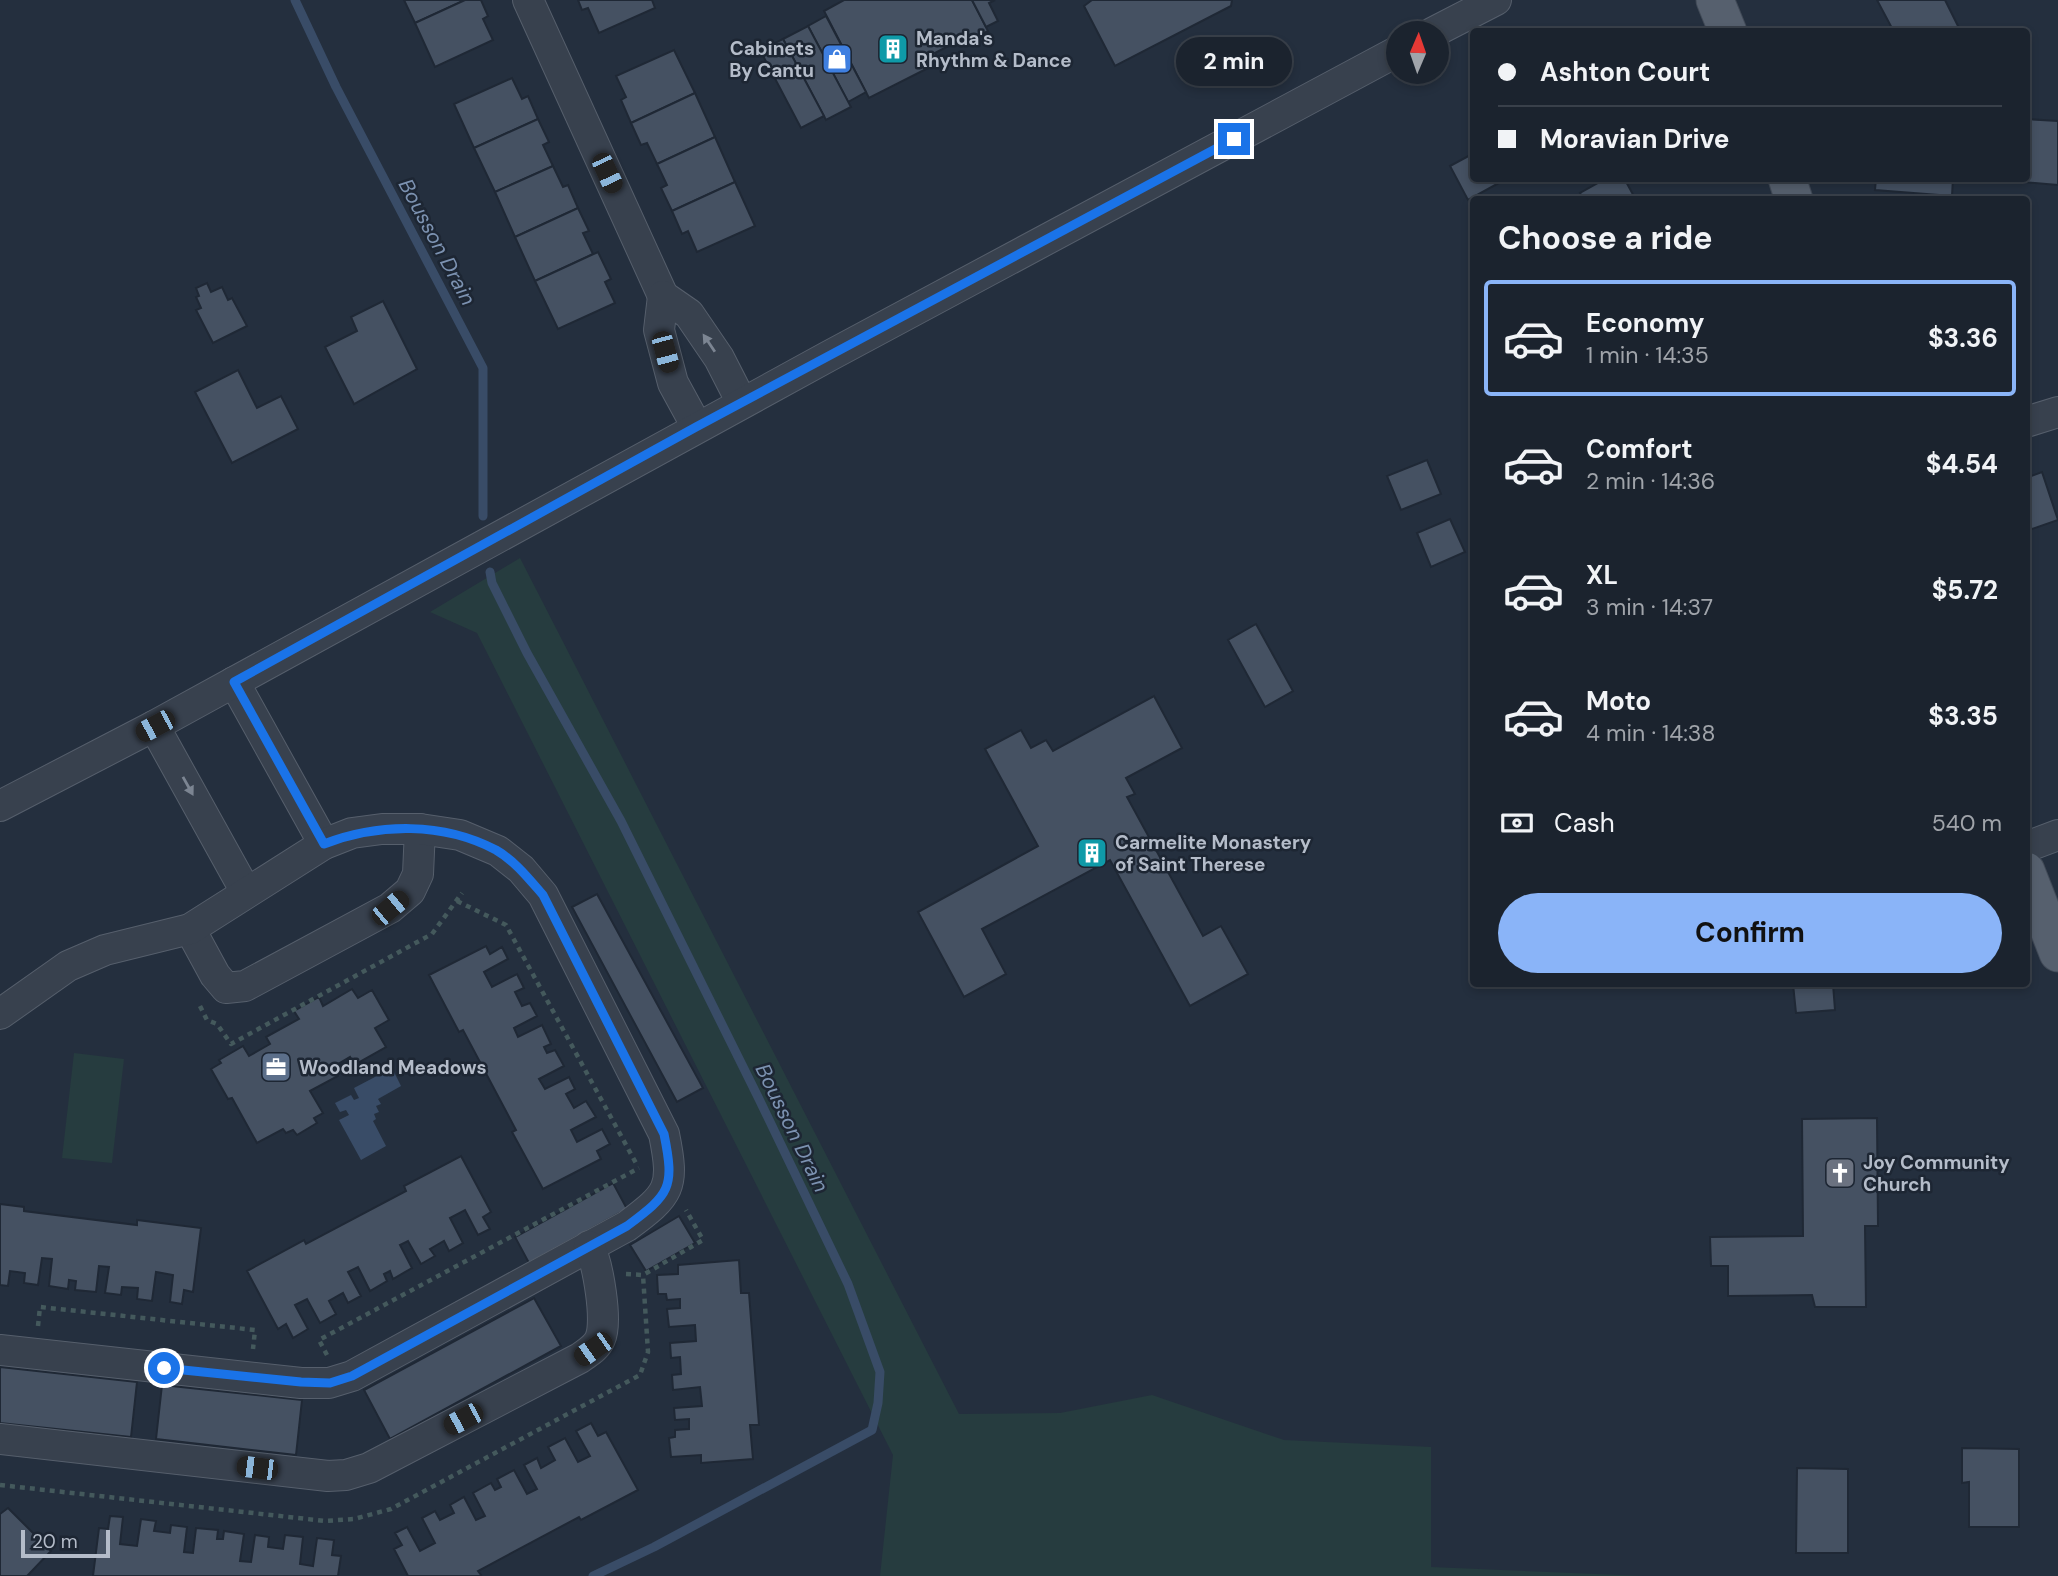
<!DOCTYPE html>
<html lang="en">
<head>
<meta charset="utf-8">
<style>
  body { margin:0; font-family:"DM Sans",sans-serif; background:#282f3a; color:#f1f3f6; height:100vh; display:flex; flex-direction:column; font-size:26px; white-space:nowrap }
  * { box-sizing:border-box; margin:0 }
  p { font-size:23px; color:#a0a4aa }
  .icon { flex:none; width:38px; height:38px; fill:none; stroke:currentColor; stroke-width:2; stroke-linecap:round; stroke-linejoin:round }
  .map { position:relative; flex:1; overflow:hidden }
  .panel { position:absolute; left:1470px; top:196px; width:560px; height:791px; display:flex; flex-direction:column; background:#1b232e; border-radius:7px; box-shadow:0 4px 10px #0003,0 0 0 2px #39404a }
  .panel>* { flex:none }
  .hud { position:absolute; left:1470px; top:28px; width:560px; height:154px; border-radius:7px; box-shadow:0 4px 10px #0003,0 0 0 2px #39404a; display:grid; align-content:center; height:154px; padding:0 28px; background:#1b232e }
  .needle { width:46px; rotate:2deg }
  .fabs { position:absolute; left:1386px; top:21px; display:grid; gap:14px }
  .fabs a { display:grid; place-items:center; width:63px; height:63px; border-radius:50%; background:#1b232e; box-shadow:0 4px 10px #0003,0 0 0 2px #39404a; font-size:35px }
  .scale { position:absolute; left:21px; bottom:18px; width:89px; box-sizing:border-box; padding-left:7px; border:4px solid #b4bcc9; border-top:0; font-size:19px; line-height:24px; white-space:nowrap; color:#b4bcc9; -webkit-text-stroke:5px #1d2633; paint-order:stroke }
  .end { position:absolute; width:32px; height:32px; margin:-16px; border:9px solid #1a73e8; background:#fff; box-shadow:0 0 0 4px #fff }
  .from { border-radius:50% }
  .bubble { position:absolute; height:49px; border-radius:24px; background:#1b232e; box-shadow:0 4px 10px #0003,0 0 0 2px #39404a; font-size:23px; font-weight:700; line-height:49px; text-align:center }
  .car { position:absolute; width:21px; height:42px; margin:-21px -10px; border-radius:9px; box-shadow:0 0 5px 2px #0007; background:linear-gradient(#222 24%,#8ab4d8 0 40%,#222 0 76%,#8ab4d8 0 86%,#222 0) }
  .hud b { display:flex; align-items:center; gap:24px; height:66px; font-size:26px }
  .hud b+b { border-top:2px solid #39404a }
  .hud i { width:18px; height:18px; background:#f1f3f6 }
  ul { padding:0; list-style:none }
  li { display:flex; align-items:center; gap:21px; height:116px; margin:0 14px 10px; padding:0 14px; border:4px solid transparent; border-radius:7px }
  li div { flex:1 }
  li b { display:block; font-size:26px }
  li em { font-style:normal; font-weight:700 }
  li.selected { border-color:#8ab4f8 }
  li>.icon { width:63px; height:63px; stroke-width:1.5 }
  h2 { padding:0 28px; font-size:32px; line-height:84px }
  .pay { display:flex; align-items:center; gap:18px; height:77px; padding:0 28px; font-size:26px }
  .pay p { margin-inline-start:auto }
  .action { display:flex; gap:14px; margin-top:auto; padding:14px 28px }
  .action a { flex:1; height:80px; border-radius:42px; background:#8ab4f8; color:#111; font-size:28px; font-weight:700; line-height:80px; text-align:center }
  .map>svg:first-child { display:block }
  .green { fill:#263c3f }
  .water { fill:#394c67 }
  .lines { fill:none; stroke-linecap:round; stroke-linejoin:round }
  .stream { stroke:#394c67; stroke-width:9 }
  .building { fill:#455162; stroke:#1f2835; stroke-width:2 }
  .minor-casing { stroke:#565f6c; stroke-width:32 }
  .major-casing { stroke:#414a57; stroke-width:39 }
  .path { stroke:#44595c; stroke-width:4.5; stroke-dasharray:5 5; stroke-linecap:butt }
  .minor { stroke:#38414e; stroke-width:30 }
  .major { stroke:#56606e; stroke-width:37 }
  .oneway { fill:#7c8592 }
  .route { stroke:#1a73e8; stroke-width:9 }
  .labels { text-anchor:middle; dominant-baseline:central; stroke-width:5; stroke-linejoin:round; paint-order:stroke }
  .poi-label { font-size:19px; font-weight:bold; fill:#b4bcc9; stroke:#1d2633; text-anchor:start }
  .water-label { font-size:21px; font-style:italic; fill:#7c92b1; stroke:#1d2633 }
</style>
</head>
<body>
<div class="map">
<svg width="2058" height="1576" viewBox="0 0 2058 1576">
  <rect width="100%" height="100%" fill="#242f3e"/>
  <g class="green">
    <polygon points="520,558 959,1414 1060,1413 1152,1395 1284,1440 1431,1447 1431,1567 1644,1576 880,1576 893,1455 477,633 430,612"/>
    <polygon points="74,1053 124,1059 112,1163 62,1158"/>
  </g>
  <polygon class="water" points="392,1068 401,1086 378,1099 381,1104 376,1106 379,1112 374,1114 376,1119 373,1121 386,1146 361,1160 339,1120 349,1115 346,1110 340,1112 335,1103 351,1095 354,1100 359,1098 354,1088"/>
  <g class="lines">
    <g class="stream">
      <polyline points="295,0 336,87 483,368 483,516"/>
      <polyline points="490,572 492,583 527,653 621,821 759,1099 848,1284 880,1372 878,1403 872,1430 654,1547 593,1576"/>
    </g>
  </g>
  <g class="building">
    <polygon points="404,0 465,0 415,23"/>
    <polygon points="465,0 481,0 488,16 483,19 493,40 435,67 415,23"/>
    <polygon points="578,0 652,0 655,8 599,33 588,8 582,10"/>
    <polygon points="844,0 972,0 988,31 960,46 958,41 935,53 940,62 869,98 824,11"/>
    <polygon points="972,0 995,0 989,3 998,21 986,27"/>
    <polygon points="1092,0 1232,0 1231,6 1115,66 1084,6"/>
    <polygon points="1877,0 1945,0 1961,32 1894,32"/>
    <polygon points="826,16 866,92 848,102 808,26"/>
    <polygon points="808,26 851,107 826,120 783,39"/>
    <polygon points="783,39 824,116 801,128 760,50"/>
    <polygon points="674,50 695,93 631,123 621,100 626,97 616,76"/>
    <polygon points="512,78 522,99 528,96 538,119 474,148 454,104"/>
    <polygon points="695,93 715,137 657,164 647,143 641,145 631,123"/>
    <polygon points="538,119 549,142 543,145 553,166 495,192 474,148"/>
    <polygon points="2026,119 2058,121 2058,185 1976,178 2026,178"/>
    <polygon points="715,137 735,182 672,211 661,188 667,185 657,164"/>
    <polygon points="1474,153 1474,178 1508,178 1468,200 1450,166"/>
    <polygon points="553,166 563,187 568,185 578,208 515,237 495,192"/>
    <polygon points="1607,178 1624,178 1636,200 1584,200 1580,193"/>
    <polygon points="1876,178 1953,178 1952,196 1875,190"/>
    <polygon points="735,182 755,226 697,252 688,231 682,234 672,211"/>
    <polygon points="578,208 589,231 583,233 593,254 535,281 515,237"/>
    <polygon points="598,252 611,279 605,282 615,303 558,329 535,281"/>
    <polygon points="207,283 211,292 222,287 228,300 232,298 247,326 213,343 196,310 201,308 196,297 199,296 196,288"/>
    <polygon points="383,301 417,369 354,404 325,347 357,331 351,317"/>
    <polygon points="238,370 257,408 281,396 298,429 232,463 195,392"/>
    <polygon points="1427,460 1441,494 1401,510 1387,476"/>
    <polygon points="2042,472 2058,520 2026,531 2026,478"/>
    <polygon points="1450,519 1465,552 1431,567 1417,533"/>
    <polygon points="1256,624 1293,691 1265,707 1228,640"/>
    <polygon points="1154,696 1182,748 1126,778 1135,794 1127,797 1203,936 1221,926 1248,974 1190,1006 1110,860 982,929 1006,974 964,997 918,912 1038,846 985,749 1021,730 1031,748 1046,740 1053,751"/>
    <polygon points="597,894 703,1088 677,1102 572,907"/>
    <polygon points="486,946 490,954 502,947 508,959 484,972 492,987 517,974 524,988 515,992 522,1006 530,1003 537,1016 514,1028 518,1037 542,1025 551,1044 544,1047 547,1053 555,1050 564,1066 539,1079 545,1089 569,1077 575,1089 566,1094 574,1108 586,1101 596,1117 571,1130 577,1142 602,1129 610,1144 597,1151 601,1159 543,1189 512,1132 516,1130 463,1030 459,1032 429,975"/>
    <polygon points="1793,984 1833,984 1835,1010 1796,1013"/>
    <polygon points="352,989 358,998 372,990 389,1020 375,1028 386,1047 354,1065 350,1057 338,1064 338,1076 310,1091 323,1113 314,1118 317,1123 297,1135 293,1130 286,1133 283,1129 257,1143 232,1098 228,1099 211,1069 221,1063 219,1060 243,1046 249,1056 270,1044 266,1037 299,1019 294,1011 319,997 323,1006"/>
    <polygon points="1877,1118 1878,1226 1865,1226 1866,1307 1815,1307 1812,1295 1728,1296 1728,1266 1711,1266 1710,1237 1803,1236 1802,1119"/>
    <polygon points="461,1156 491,1212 483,1217 490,1229 478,1235 465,1210 450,1218 463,1243 449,1251 444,1241 430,1249 435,1256 421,1264 408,1241 400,1245 412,1268 393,1279 390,1271 384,1274 387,1281 370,1291 358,1267 348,1272 361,1296 348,1303 343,1293 329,1301 336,1314 320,1323 307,1299 295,1305 308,1329 293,1338 286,1324 278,1329 247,1271 304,1240 306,1244 406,1191 404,1186"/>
    <polygon points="613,1183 627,1209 529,1263 515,1237"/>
    <polygon points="0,1204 24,1207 24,1211 137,1225 137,1220 201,1228 193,1292 184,1290 182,1304 170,1302 173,1275 156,1272 152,1301 137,1299 138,1288 122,1287 121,1295 105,1293 109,1267 99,1266 96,1292 75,1290 76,1281 69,1280 68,1289 49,1286 52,1259 42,1258 38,1285 24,1283 25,1273 10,1271 8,1286 0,1285"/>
    <polygon points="679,1216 695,1243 646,1271 630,1245"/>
    <polygon points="739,1260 741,1293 749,1293 759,1425 750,1425 753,1459 701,1463 701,1455 671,1457 669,1438 675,1437 675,1430 689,1429 689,1419 675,1420 674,1408 702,1406 700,1387 673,1390 672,1375 681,1374 680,1357 671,1358 670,1343 696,1341 695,1325 669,1327 667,1309 680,1308 680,1299 667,1300 666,1294 658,1294 657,1275 678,1274 678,1265"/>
    <polygon points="534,1298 561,1346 390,1439 364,1390"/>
    <polygon points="0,1367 137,1382 131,1437 0,1423"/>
    <polygon points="162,1385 302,1400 296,1455 156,1439"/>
    <polygon points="591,1423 598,1436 606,1432 638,1490 581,1520 579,1517 478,1571 481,1575 479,1576 408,1576 394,1549 402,1545 395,1533 407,1527 420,1551 435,1543 422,1518 435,1511 440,1520 454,1513 450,1505 464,1497 476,1520 485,1516 473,1493 491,1483 495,1490 501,1487 497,1479 514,1470 527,1494 537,1489 524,1465 537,1458 541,1468 555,1460 548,1447 565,1438 578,1462 590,1456 576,1431"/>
    <polygon points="1962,1448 2019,1449 2019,1527 1969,1527 1969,1482 1962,1483"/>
    <polygon points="1797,1468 1848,1469 1848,1553 1796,1553"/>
    <polygon points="8,1508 51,1551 28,1575 29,1576 0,1576 0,1514"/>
    <polygon points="110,1516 123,1517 120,1544 137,1546 141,1519 156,1521 154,1531 170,1533 171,1525 187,1527 184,1552 193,1553 196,1528 218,1530 217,1539 223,1539 224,1531 244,1534 240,1561 251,1562 255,1535 269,1537 268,1547 283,1549 285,1535 303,1537 300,1564 313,1566 317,1538 334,1540 332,1555 341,1556 338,1576 93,1576 99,1528 108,1529"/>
  </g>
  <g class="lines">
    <g class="minor-casing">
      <g id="minor">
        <polyline points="528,0 663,296"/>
        <polyline points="1432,33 1496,0"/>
        <polyline points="2026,422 2058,412"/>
        <polyline points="697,427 673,383 659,330 663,296 689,314 719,358 742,403"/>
        <polyline points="234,682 324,844"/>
        <polyline points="154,726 246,892"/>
        <polyline points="0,806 154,726 829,356 1398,51"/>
        <polyline points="2026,847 2058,835"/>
        <polyline points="190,929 215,975 226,988 245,986 390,908 410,891 418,874 420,829"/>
        <path d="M 0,1014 L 68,966 L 105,950 L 190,929 L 324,844 L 352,833 L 382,829 L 420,829 L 460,835 L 498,851 L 521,869 L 543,895 L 664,1134 C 675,1188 670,1194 627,1226 L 352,1376 L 329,1383 L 301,1383 L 0,1350"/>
        <path d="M 0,1439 L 328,1476 L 346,1475 L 369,1468 L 580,1358 C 588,1352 596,1348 600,1339 C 608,1322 598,1263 589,1246"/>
      </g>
    </g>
    <g class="major-casing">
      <g id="major">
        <polyline points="1715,0 1728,32"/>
        <polyline points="1787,178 1794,200"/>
        <polyline points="2026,871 2058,953"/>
      </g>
    </g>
    <g class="path">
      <polyline points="457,901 506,925 637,1165"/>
      <polyline points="200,1006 207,1020 217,1024 231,1044 432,934 462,893"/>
      <polyline points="626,1274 643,1275 703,1240 686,1210"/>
      <polyline points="38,1326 40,1307 255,1330 253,1349"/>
      <polyline points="327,1355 319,1340 639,1168"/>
      <polyline points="0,1485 325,1521 354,1519 391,1509 640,1375 648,1352 643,1275"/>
    </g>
    <use href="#minor" class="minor"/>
    <use href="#major" class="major"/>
  </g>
  <defs><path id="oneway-solid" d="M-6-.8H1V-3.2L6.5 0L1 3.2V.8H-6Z" transform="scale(1.75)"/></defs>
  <g class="oneway">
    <use href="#oneway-solid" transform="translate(709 343) rotate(-124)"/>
    <use href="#oneway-solid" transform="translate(188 786) rotate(61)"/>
  </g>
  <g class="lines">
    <path class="route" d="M 164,1368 L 301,1382 L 330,1383 L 352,1376 L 627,1226 C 670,1194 675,1188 664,1134 L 543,895 C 529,879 515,861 496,850 C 443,822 379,823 324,844 L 234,682 L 696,427 L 1234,139"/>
  </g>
  <defs>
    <g id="building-square" transform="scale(1.575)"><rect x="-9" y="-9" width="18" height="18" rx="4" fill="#0f9aa8" stroke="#1d2633"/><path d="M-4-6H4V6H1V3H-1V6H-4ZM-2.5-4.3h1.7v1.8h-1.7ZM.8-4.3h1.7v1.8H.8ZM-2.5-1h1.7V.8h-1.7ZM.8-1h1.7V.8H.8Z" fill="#fff"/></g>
    <g id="shop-square" transform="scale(1.575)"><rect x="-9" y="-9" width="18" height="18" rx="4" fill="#3f7fe0" stroke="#1d2633"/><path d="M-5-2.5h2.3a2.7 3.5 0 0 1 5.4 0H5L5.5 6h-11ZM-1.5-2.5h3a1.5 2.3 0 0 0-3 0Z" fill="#fff"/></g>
    <g id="office-square" transform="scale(1.575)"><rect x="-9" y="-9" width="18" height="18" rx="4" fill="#5c6f8a" stroke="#1d2633"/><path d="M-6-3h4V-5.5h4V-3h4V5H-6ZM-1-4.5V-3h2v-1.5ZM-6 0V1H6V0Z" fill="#fff"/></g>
    <g id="church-square" transform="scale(1.575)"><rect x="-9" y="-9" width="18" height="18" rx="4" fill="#6b7280" stroke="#1d2633"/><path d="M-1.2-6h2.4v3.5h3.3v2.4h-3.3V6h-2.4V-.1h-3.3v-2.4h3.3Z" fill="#fff"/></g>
  </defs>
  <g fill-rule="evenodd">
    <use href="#building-square" x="893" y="49"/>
    <use href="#shop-square" x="837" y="59"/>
    <use href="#building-square" x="1092" y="853"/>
    <use href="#office-square" x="276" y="1067"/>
    <use href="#church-square" x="1840" y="1173"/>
  </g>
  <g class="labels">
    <g class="poi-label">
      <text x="916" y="38">Manda's<tspan x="916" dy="22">Rhythm &amp; Dance</tspan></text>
      <text x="814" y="48" text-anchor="end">Cabinets<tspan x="814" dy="22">By Cantu</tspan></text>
      <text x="1115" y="842">Carmelite Monastery<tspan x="1115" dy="22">of Saint Therese</tspan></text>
      <text x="299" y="1067">Woodland Meadows</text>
      <text x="1863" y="1162">Joy Community<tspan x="1863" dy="22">Church</tspan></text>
    </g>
    <g class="water-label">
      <text transform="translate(437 242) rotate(62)">Bousson Drain</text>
      <text transform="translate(792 1128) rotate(64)">Bousson Drain</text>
    </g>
  </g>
</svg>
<div class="fabs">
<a><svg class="needle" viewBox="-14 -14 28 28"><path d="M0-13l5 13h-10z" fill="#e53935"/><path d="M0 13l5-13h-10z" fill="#a0a4aa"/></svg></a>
</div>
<div class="scale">20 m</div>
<i class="end from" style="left:164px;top:1368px"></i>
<i class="end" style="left:1234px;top:139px"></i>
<div class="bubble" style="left:1176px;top:37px;width:116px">2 min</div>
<i class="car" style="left:607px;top:173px;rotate:155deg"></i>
<i class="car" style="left:665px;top:352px;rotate:165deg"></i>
<i class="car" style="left:155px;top:726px;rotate:242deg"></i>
<i class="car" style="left:390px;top:908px;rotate:50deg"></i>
<i class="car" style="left:593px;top:1349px;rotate:235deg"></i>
<i class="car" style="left:463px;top:1419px;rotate:242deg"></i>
<i class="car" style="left:257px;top:1468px;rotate:277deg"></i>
<div class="hud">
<b><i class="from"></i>Ashton Court</b>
<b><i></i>Moravian Drive</b>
</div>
<section class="panel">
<h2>Choose a ride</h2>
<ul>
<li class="selected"><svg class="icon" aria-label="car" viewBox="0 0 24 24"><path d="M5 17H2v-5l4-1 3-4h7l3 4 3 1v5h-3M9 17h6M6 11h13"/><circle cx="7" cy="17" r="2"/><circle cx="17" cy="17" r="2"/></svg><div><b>Economy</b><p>1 min · 14:35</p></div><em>$3.36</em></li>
<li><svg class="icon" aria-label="car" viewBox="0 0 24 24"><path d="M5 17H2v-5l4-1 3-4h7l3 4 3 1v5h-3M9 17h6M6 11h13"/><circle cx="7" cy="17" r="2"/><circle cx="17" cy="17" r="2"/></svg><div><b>Comfort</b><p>2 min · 14:36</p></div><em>$4.54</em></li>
<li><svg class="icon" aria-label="car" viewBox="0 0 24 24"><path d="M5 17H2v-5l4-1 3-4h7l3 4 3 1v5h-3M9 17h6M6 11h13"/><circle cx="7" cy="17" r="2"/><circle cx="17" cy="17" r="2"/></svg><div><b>XL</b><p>3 min · 14:37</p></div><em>$5.72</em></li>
<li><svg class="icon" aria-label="car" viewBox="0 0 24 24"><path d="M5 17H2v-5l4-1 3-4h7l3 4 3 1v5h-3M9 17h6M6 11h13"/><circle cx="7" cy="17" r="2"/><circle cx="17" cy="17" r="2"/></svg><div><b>Moto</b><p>4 min · 14:38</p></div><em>$3.35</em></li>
</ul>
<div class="pay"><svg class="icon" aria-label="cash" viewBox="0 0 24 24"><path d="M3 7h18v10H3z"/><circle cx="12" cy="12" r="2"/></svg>Cash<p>540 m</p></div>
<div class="action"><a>Confirm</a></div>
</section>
</div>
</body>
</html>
